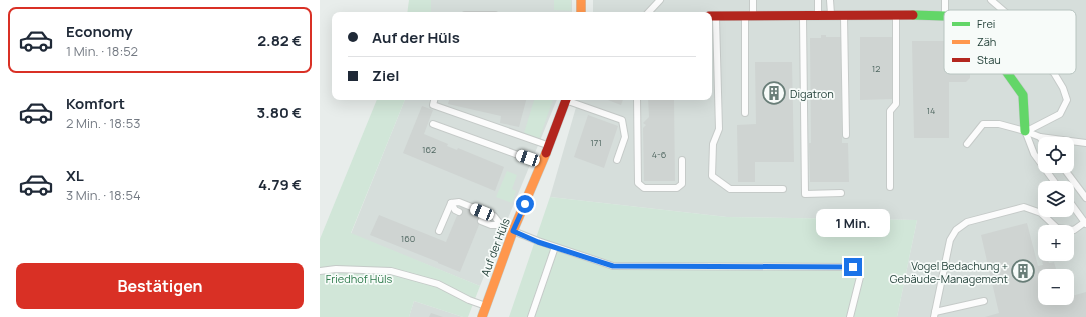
<!DOCTYPE html>
<html lang="de">
<head>
<meta charset="utf-8">
<style>
  body { margin:0; font-family:Manrope,sans-serif; background:#f6f6f7; color:#1f2937; height:100vh; display:flex; flex-direction:column; font-size:15px; white-space:nowrap }
  * { box-sizing:border-box; margin:0 }
  p { font-size:13px; color:#747a83 }
  .icon { flex:none; width:22px; height:22px; fill:none; stroke:currentColor; stroke-width:2; stroke-linecap:round; stroke-linejoin:round }
  .map { position:relative; flex:1; overflow:hidden }
  .details { display:flex; flex-direction:column; background:#fff; width:320px }
  .details>* { flex:none }
  .hud { position:absolute; left:12px; top:12px; width:380px; height:88px; border-radius:8px; box-shadow:0 4px 16px #0002; display:grid; align-content:center; height:88px; padding:0 16px; background:#fff }
  .tools { position:absolute; left:718px; top:137px; display:grid; gap:8px }
  .tools a { display:grid; place-items:center; width:36px; height:36px; border-radius:8px; background:#fff; box-shadow:0 4px 16px #0002; font-size:20px }
  .end { position:absolute; width:18px; height:18px; margin:-9px; border:5px solid #1a73e8; background:#fff; box-shadow:0 0 0 2px #fff }
  .from { border-radius:50% }
  .bubble { position:absolute; height:28px; border-radius:8px; background:#fff; box-shadow:0 4px 16px #0002; font-size:13px; font-weight:700; line-height:28px; text-align:center }
  .car { position:absolute; width:12px; height:24px; margin:-12px -6px; border-radius:5px; box-shadow:0 0 3px 1px #0007; background:linear-gradient(#fff 24%,#345 0 40%,#fff 0 76%,#345 0 86%,#fff 0) }
  .hud b { display:flex; align-items:center; gap:14px; height:38px; font-size:15px }
  .hud b+b { border-top:1px solid #e0e1e3 }
  .hud i { width:10px; height:10px; background:#1f2937 }
  ul { padding:7px 0 0; list-style:none }
  li { display:flex; align-items:center; gap:12px; height:66px; margin:0 8px 6px; padding:0 8px; border:2px solid transparent; border-radius:8px }
  li div { flex:1 }
  li b { display:block; font-size:15px }
  li em { font-style:normal; font-weight:700 }
  li.current { border-color:#d93025 }
  li>.icon { width:36px; height:36px; stroke-width:1.5 }
  .primary-button { display:flex; gap:8px; margin-top:auto; padding:8px 16px }
  .primary-button a { flex:1; height:46px; border-radius:8px; background:#d93025; color:#fff; font-size:16px; font-weight:700; line-height:46px; text-align:center }
  main { display:flex; flex:1; min-height:0 }
  .map>svg:first-child { display:block }
  .built { fill:#d6dedb; fill-rule:evenodd }
  .green { fill:#d1e6d8 }
  .building { fill:#cfd4d2 }
  .lines { fill:none; stroke-linecap:round; stroke-linejoin:round }
  .lane-casing { stroke:#c5cac8; stroke-width:8 }
  .fast-casing { stroke:#c3cbc8; stroke-width:10 }
  .slow-casing { stroke:#c3cbc8; stroke-width:10 }
  .jam-casing { stroke:#c3cbc8; stroke-width:10 }
  .lane { stroke:#fcfcfc; stroke-width:6 }
  .fast { stroke:#63d668; stroke-width:9 }
  .slow { stroke:#ff974d; stroke-width:9 }
  .jam { stroke:#b3261e; stroke-width:9 }
  .route { stroke:#1a73e8; stroke-width:5 }
  .labels { text-anchor:middle; dominant-baseline:central; stroke-width:3.5; stroke-linejoin:round; paint-order:stroke }
  .number-label { font-size:9px; fill:#506761 }
  .poi-label { font-size:11px; fill:#24423a; stroke:#f7fbf9; text-anchor:start }
  .street-label { font-size:11px; fill:#24423a; stroke:#f7fbf9 }
  .park-label { font-size:11px; fill:#2d7a4b; stroke:#f7fbf9 }
  .key { fill:#f7fbf9; stroke:#b8c4c0; stroke-width:1 }
  .key-label { font-size:11px; fill:#24423a }
</style>
</head>
<body>
<main>
<section class="details">
<ul>
<li class="current"><svg class="icon" aria-label="car" viewBox="0 0 24 24"><path d="M5 17H2v-5l4-1 3-4h7l3 4 3 1v5h-3M9 17h6M6 11h13"/><circle cx="7" cy="17" r="2"/><circle cx="17" cy="17" r="2"/></svg><div><b>Economy</b><p>1 Min. · 18:52</p></div><em>2.82 €</em></li>
<li><svg class="icon" aria-label="car" viewBox="0 0 24 24"><path d="M5 17H2v-5l4-1 3-4h7l3 4 3 1v5h-3M9 17h6M6 11h13"/><circle cx="7" cy="17" r="2"/><circle cx="17" cy="17" r="2"/></svg><div><b>Komfort</b><p>2 Min. · 18:53</p></div><em>3.80 €</em></li>
<li><svg class="icon" aria-label="car" viewBox="0 0 24 24"><path d="M5 17H2v-5l4-1 3-4h7l3 4 3 1v5h-3M9 17h6M6 11h13"/><circle cx="7" cy="17" r="2"/><circle cx="17" cy="17" r="2"/></svg><div><b>XL</b><p>3 Min. · 18:54</p></div><em>4.79 €</em></li>
</ul>
<div class="primary-button"><a>Bestätigen</a></div>
</section>
<div class="map">
<svg width="766" height="317" viewBox="0 0 766 317">
  <rect width="100%" height="100%" fill="#e8edeb"/>
  <g class="built">
    <rect x="111" y="0" width="141" height="15"/>
    <path d="M 273,0 L 766,0 L 766,317 L 577,317 L 597,220 L 407,217 L 230,197 L 259,97 L 389,97 L 389,15 L 273,15 ZM 725,144 L 747,144 L 747,166 L 725,166 ZM 725,188 L 747,188 L 747,210 L 725,210 ZM 725,232 L 747,232 L 747,254 L 725,254 ZM 725,276 L 747,276 L 747,298 L 725,298 Z"/>
    <polygon points="86,97 238,97 160,286 31,234"/>
    <polygon points="94,301 143,317 89,317"/>
  </g>
  <g class="green">
    <polygon points="89,0 111,0 111,15 87,15"/>
    <polygon points="234,0 251,0 251,11 234,10"/>
    <polygon points="58,97 86,97 31,233 160,286 148,317 143,317 94,301 89,317 0,317 0,239"/>
    <polygon points="215,97 234,97 219,139 204,133"/>
    <polygon points="187,171 197,175 192,189 196,191 192,203 176,197"/>
    <polygon points="230,197 407,217 597,220 577,317 189,317"/>
  </g>
  <g class="building">
    <polygon points="501,35 506,35 506,37 521,37 522,143 528,143 529,182 490,182 489,143 491,143 490,38 501,38"/>
    <polygon points="540,37 572,37 572,99 540,100"/>
    <polygon points="592,41 628,41 628,47 634,47 639,51 639,54 643,54 647,57 647,61 650,61 650,78 646,82 629,82 629,138 594,138"/>
    <polygon points="435,62 472,62 474,162 435,162 435,182 418,182 417,125 436,124"/>
    <polygon points="130,97 207,97 199,127 180,123 181,116 128,104"/>
    <polygon points="280,97 304,97 301,105"/>
    <polygon points="328,97 367,97 367,99 354,100 355,181 324,181 323,128 326,125 323,123 329,117"/>
    <polygon points="102,106 113,110 104,134 128,144 127,146 137,150 138,148 184,167 175,191 83,153"/>
    <polygon points="268,115 298,126 284,168 254,157"/>
    <polygon points="141,206 163,215 140,272 118,263 118,262 50,235 59,215 126,242"/>
    <polygon points="707,223 718,266 723,265 722,261 728,260 729,263 734,262 738,276 725,276 725,298 747,298 747,286 751,289 749,292 751,293 752,296 766,292 766,317 665,317 679,313 661,235"/>
    <polygon points="111,313 123,317 109,317"/>
  </g>
  <g class="lines">
    <g class="lane-casing">
      <g id="lane">
        <polyline points="510,0 511,14"/>
        <polyline points="671,0 692,18 703,40 715,57 734,73 743,88 747,100 740,114 707,131"/>
        <polyline points="433,14 433,0"/>
        <polyline points="498,14 498,0"/>
        <polyline points="145,15 175,15"/>
        <polyline points="326,15 340,0"/>
        <polyline points="625,15 625,0"/>
        <polyline points="524,17 526,135"/>
        <polyline points="396,18 399,129 393,144 392,176 410,189 463,189"/>
        <polyline points="483,18 485,194 521,193"/>
        <polyline points="115,97 113,105 227,145"/>
        <polyline points="317,97 318,183 324,188 357,188 362,184 362,160"/>
        <polyline points="248,101 302,120 305,137 297,160"/>
        <polyline points="425,113 425,17"/>
        <polyline points="113,124 220,163"/>
        <polyline points="706,133 714,154 739,188"/>
        <polyline points="720,137 766,143"/>
        <polyline points="647,144 663,124 679,124 705,131 720,137 725,144"/>
        <polyline points="742,166 766,198"/>
        <polyline points="570,187 570,111 576,104 576,16"/>
        <polyline points="747,198 766,224"/>
        <polyline points="131,203 135,210 139,212"/>
        <polyline points="161,221 171,225 181,225 193,231 218,241 293,266 533,267 540,277 530,317"/>
        <polyline points="119,231 131,203 139,202 174,216 181,225"/>
        <polyline points="0,271 16,269 71,271 118,284 149,300 163,305"/>
        <polyline points="615,312 664,301"/>
        <polyline points="211,317 235,247"/>
        <polyline points="614,317 630,240 636,230 647,222 704,207 721,213 737,228 754,230 765,222"/>
      </g>
    </g>
    <g class="fast-casing">
      <polyline id="fast" points="593,15 625,16 637,21 651,30 678,60 703,95 705,131"/>
    </g>
    <g class="slow-casing">
      <g id="slow">
        <polyline points="261,0 261,15"/>
        <polyline points="162,317 193,231 226,153"/>
      </g>
    </g>
    <g class="jam-casing">
      <g id="jam">
        <polyline points="389,16 593,15"/>
        <polyline points="226,153 247,97"/>
      </g>
    </g>
    <use href="#lane" class="lane"/>
    <use href="#fast" class="fast"/>
    <use href="#slow" class="slow"/>
    <use href="#jam" class="jam"/>
  </g>
  <g class="lines">
    <polyline class="route" points="205,204 193,231 218,242 293,266 533,267"/>
  </g>
  <defs>
    <g id="building-ring" transform="scale(1.15)"><circle r="9.5" fill="#f7fbf9" stroke="#697e78" stroke-width="1.5"/><path d="M-4-6H4V6H1V3H-1V6H-4ZM-2.5-4.3h1.7v1.8h-1.7ZM.8-4.3h1.7v1.8H.8ZM-2.5-1h1.7V.8h-1.7ZM.8-1h1.7V.8H.8Z" fill="#697e78"/></g>
  </defs>
  <g fill-rule="evenodd">
    <use href="#building-ring" x="454" y="93"/>
    <use href="#building-ring" x="703" y="271"/>
  </g>
  <g class="labels">
    <g class="number-label">
      <text x="556" y="68">12</text>
      <text x="611" y="110">14</text>
      <text x="276" y="142">171</text>
      <text x="109" y="149">162</text>
      <text x="339" y="154">4-6</text>
      <text x="88" y="238">160</text>
    </g>
    <g class="poi-label">
      <text x="470" y="93">Digatron</text>
      <text x="688" y="265" text-anchor="end">Vogel Bedachung +<tspan x="688" dy="13">Gebäude-Management</tspan></text>
    </g>
    <g class="street-label">
      <text transform="translate(175 247) rotate(-69)">Auf der Hüls</text>
    </g>
    <g class="park-label">
      <text x="39" y="278">Friedhof Hüls</text>
    </g>
  </g>
  <rect x="624" y="10" width="132" height="64" rx="6" class="key"/>
  <rect x="632" y="22" width="18" height="4" fill="#63d668"/>
  <rect x="632" y="40" width="18" height="4" fill="#ff974d"/>
  <rect x="632" y="58" width="18" height="4" fill="#b3261e"/>
  <g class="key-label">
    <text x="657" y="28">Frei</text>
    <text x="657" y="46">Zäh</text>
    <text x="657" y="64">Stau</text>
  </g>
</svg>
<div class="tools">
<a><svg class="icon" aria-label="locate" viewBox="0 0 24 24"><circle cx="12" cy="12" r="6"/><path d="M12 2v4M12 18v4M2 12h4M18 12h4"/></svg></a>
<a><svg class="icon" aria-label="layers" viewBox="0 0 24 24"><path d="M12 4l9 5-9 5-9-5zM3 14l9 5 9-5"/></svg></a>
<a>+</a>
<a>−</a>
</div>
<i class="end from" style="left:205px;top:204px"></i>
<i class="end" style="left:533px;top:267px"></i>
<div class="bubble" style="left:496px;top:209px;width:74px">1 Min.</div>
<i class="car" style="left:208px;top:158px;rotate:289deg"></i>
<i class="car" style="left:162px;top:212px;rotate:292deg"></i>
<div class="hud">
<b><i class="from"></i>Auf der Hüls</b>
<b><i></i>Ziel</b>
</div>
</div>
</main>
</body>
</html>
